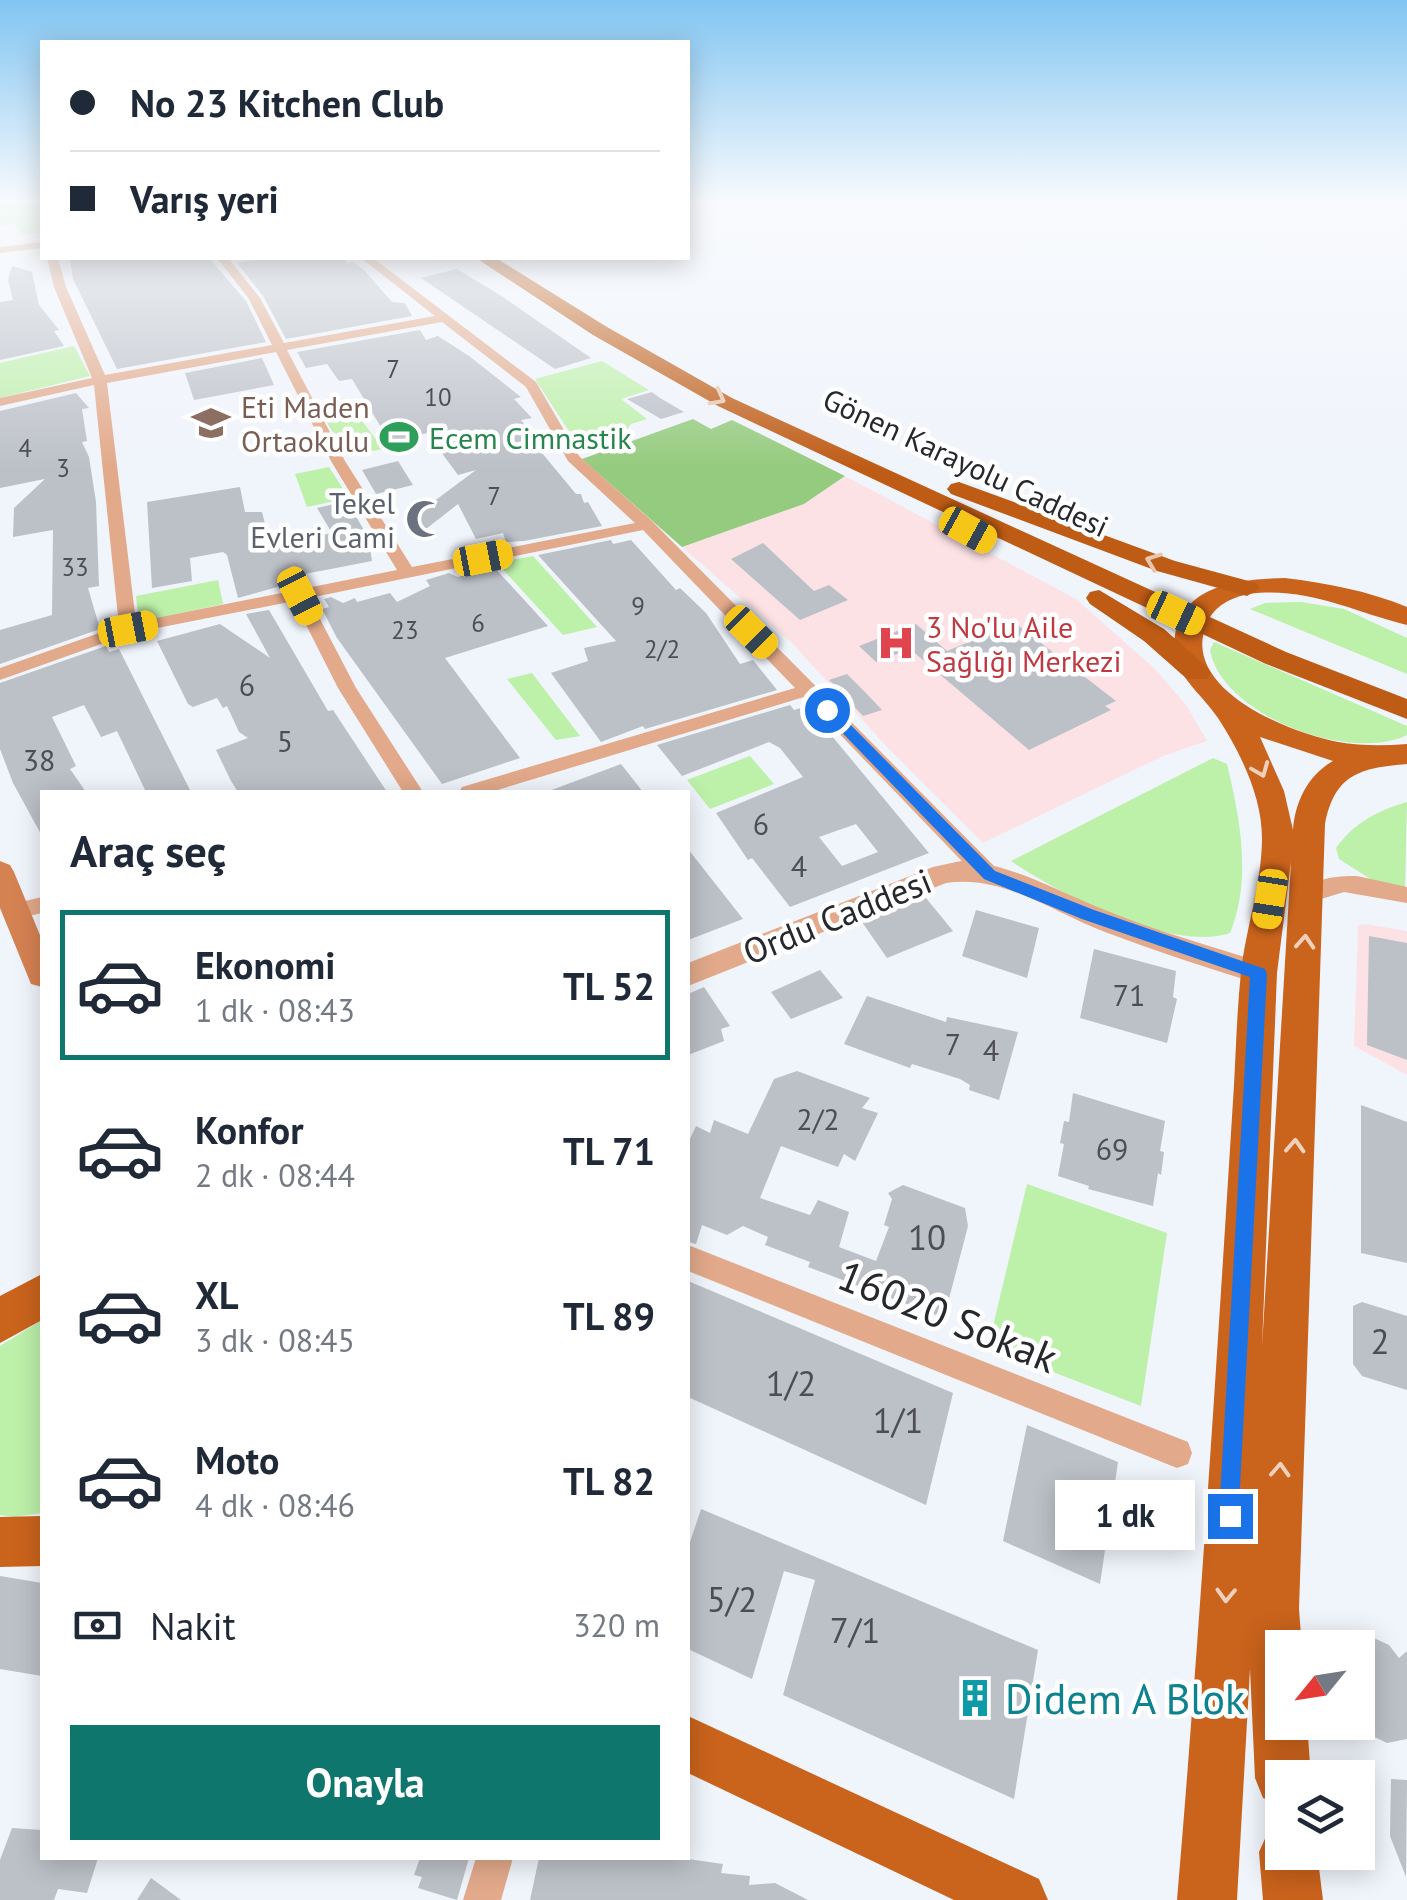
<!DOCTYPE html>
<html lang="tr">
<head>
<meta charset="utf-8">
<style>
  body { margin:0; font-family:"PT Sans",sans-serif; background:#f6f6f7; color:#1f2937; height:100vh; display:flex; flex-direction:column; font-size:38px; white-space:nowrap }
  * { box-sizing:border-box; margin:0 }
  p { font-size:32px; color:#747a83 }
  .icon { flex:none; width:55px; height:55px; fill:none; stroke:currentColor; stroke-width:2; stroke-linecap:round; stroke-linejoin:round }
  .map { position:relative; flex:1; overflow:hidden }
  .panel { position:absolute; left:40px; top:790px; width:650px; height:1070px; display:flex; flex-direction:column; background:#fff; border-radius:0px; box-shadow:0 5px 25px #0003 }
  .panel>* { flex:none }
  .guide { position:absolute; left:40px; top:40px; width:650px; height:220px; border-radius:0px; box-shadow:0 5px 25px #0003; display:grid; align-content:center; height:220px; padding:0 30px; background:#fff }
  .needle { width:65px; rotate:240deg }
  .buttons { position:absolute; left:1265px; top:1630px; display:grid; gap:20px }
  .buttons a { display:grid; place-items:center; width:110px; height:110px; border-radius:0px; background:#fff; box-shadow:0 5px 25px #0003; font-size:50px }
  .end { position:absolute; width:45px; height:45px; margin:-22px; border:12px solid #1a73e8; background:#fff; box-shadow:0 0 0 5px #fff }
  .from { border-radius:50% }
  .bubble { position:absolute; height:70px; border-radius:0px; background:#fff; box-shadow:0 5px 25px #0003; font-size:32px; font-weight:700; line-height:70px; text-align:center }
  .car { position:absolute; width:30px; height:60px; margin:-30px -15px; border-radius:12px; box-shadow:0 0 8px 2px #0007; background:linear-gradient(#f5c518 24%,#345 0 40%,#f5c518 0 76%,#345 0 86%,#f5c518 0) }
  .guide b { display:flex; align-items:center; gap:35px; height:95px; font-size:38px }
  .guide b+b { border-top:2px solid #e0e1e3 }
  .guide i { width:25px; height:25px; background:#1f2937 }
  ul { padding:0; list-style:none }
  li { display:flex; align-items:center; gap:30px; height:150px; margin:0 20px 15px; padding:0 10px; border:5px solid transparent; border-radius:0px }
  li div { flex:1 }
  li b { display:block; font-size:38px }
  li em { font-style:normal; font-weight:700 }
  li.selected { border-color:#0f766e }
  li>.icon { width:90px; height:90px; stroke-width:1.5 }
  h2 { padding:0 30px; font-size:45px; line-height:120px }
  .pay { display:flex; align-items:center; gap:25px; height:110px; padding:0 30px; font-size:38px }
  .pay p { margin-inline-start:auto }
  .action { display:flex; gap:20px; margin-top:auto; padding:20px 30px }
  .action a { flex:1; height:115px; border-radius:0px; background:#0f766e; color:#fff; font-size:40px; font-weight:700; line-height:115px; text-align:center }
  .map>svg:first-child { display:block }
  .medical { fill:#fde2e5 }
  .green { fill:#bdf0a9 }
  .forest { fill:#95cb7e }
  .building { fill:#bcc0c7; fill-rule:evenodd }
  .lines { fill:none; stroke-linecap:round; stroke-linejoin:round }
  .minor { fill:#e2a98a; fill-rule:evenodd }
  .tertiary { fill:#e2a98a; fill-rule:evenodd }
  .secondary { fill:#d58252; fill-rule:evenodd }
  .primary { fill:#ca631c; fill-rule:evenodd }
  .trunk { fill:#be5b14; fill-rule:evenodd }
  .oneway { stroke:#e8c6ad }
  .oneway2 { stroke:#efd0bb }
  .route { fill:#1a73e8 }
  .labels { text-anchor:middle; dominant-baseline:central; stroke-width:9; stroke-linejoin:round; paint-order:stroke }
  .far-number-label { font-size:25px; fill:#4c4e52 }
  .far-education-label { font-size:30px; fill:#785e54; stroke:#fff; text-anchor:start }
  .far-leisure-label { font-size:30px; fill:#27864d; stroke:#fff; text-anchor:start }
  .far-street-label { font-size:30px; fill:#27282b; stroke:#fff }
  .far-worship-label { font-size:30px; fill:#5b616d; stroke:#fff; text-anchor:end }
  .far-health-label { font-size:30px; fill:#be3a42; stroke:#fff; text-anchor:start }
  .number-label { font-size:30px; fill:#4c4e52 }
  .street-label { font-size:35px; fill:#27282b; stroke:#fff }
  .near-number-label { font-size:35px; fill:#4c4e52 }
  .near-street-label { font-size:42px; fill:#27282b; stroke:#fff }
  .near-culture-label { font-size:42px; fill:#0d838f; stroke:#fff; text-anchor:start }
</style>
</head>
<body>
<div class="map">
<svg width="1407" height="1900" viewBox="0 0 1407 1900">
  <rect width="100%" height="100%" fill="#f0f4fb"/>
  <g class="medical">
    <polygon points="845,476 1076,599 1155,669 1186,705 1207,741 1163,756 983,843 888,748 791,642 682,547 804,504"/>
    <polygon points="1365,924 1407,931 1407,1075 1354,1046 1358,925"/>
  </g>
  <g class="green">
    <polygon points="0,203 42,203 42,232 22,235 16,224 0,226"/>
    <polygon points="74,346 90,376 0,398 0,363"/>
    <polygon points="602,361 649,390 621,399 647,419 631,424 624,433 576,442 535,379"/>
    <polygon points="345,398 383,449 347,455 316,405"/>
    <polygon points="329,467 349,498 307,507 295,474"/>
    <polygon points="533,556 597,627 563,635 497,563"/>
    <polygon points="218,580 223,604 139,622 136,596"/>
    <polygon points="1301,602 1344,609 1407,638 1407,674 1250,609 1265,603"/>
    <path d="M 1214,642 L 1407,726 L 1407,735 C 1351,763 1222,716 1210,650 Z"/>
    <polygon points="532,673 580,736 556,740 507,679"/>
    <polygon points="750,756 774,784 710,809 687,780"/>
    <path d="M 1213,758 L 1227,764 C 1240,819 1252,879 1230,933 C 1172,953 1059,894 1011,861 Z"/>
    <path d="M 1407,802 L 1405,888 L 1372,880 L 1339,859 L 1336,848 C 1355,822 1377,811 1407,802 Z"/>
    <polygon points="1027,1184 1167,1233 1141,1406 988,1347"/>
    <polygon points="42,1320 42,1513 14,1517 0,1515 0,1346"/>
  </g>
  <polygon class="forest" points="693,419 711,429 732,420 845,476 804,504 682,547 582,459"/>
  <g class="building">
    <polygon points="70,258 209,258 246,301 266,342 117,369 73,279"/>
    <polygon points="270,258 344,258 347,263 353,262 364,270 392,302 405,303 412,316 286,339 263,296 237,263"/>
    <polygon points="12,266 32,272 39,305 59,330 54,331 64,346 0,360 0,302 13,300 8,280"/>
    <polygon points="457,269 503,297 591,358 555,369 421,278"/>
    <polygon points="420,330 426,340 438,336 469,356 521,397 514,399 532,418 521,420 546,452 542,453 576,494 581,494 584,503 588,502 602,526 524,541 506,542 503,533 476,539 458,504 426,529 405,523 476,470 458,475 427,433 390,442 352,379 339,381 327,364 306,368 297,352"/>
    <polygon points="262,358 274,385 194,400 185,373"/>
    <polygon points="652,392 660,398 684,412 661,419 627,399"/>
    <polygon points="76,393 89,408 82,409 87,441 82,442 89,457 96,502 99,586 88,588 100,629 0,664 0,630 52,615 53,530 13,537 14,508 45,479 0,488 0,411"/>
    <polygon points="398,461 413,485 376,494 362,470"/>
    <polygon points="240,487 245,512 262,512 271,546 332,533 317,508 347,501 368,537 372,561 279,579 281,586 238,598 227,555 223,552 190,558 192,581 152,588 147,502"/>
    <polygon points="611,540 613,544 631,540 676,590 680,588 706,613 740,664 753,660 777,690 645,729 643,726 601,742 551,673 588,661 584,648 616,641 538,555"/>
    <polygon points="763,543 814,591 829,585 848,600 800,620 731,559"/>
    <polygon points="493,566 548,626 445,658 520,758 442,784 337,638 322,609 329,607 324,599 331,597 343,603 355,598 357,602 390,593 397,602 430,586 426,580 449,573 458,577"/>
    <polygon points="269,610 328,711 333,710 387,792 238,792 231,781 216,750 248,738 239,732 227,706 223,708 217,698 193,707 188,704 157,641 220,624 270,658 246,614"/>
    <polygon points="1015,623 1116,701 1105,706 1111,710 1029,750 910,649 876,662 859,646 916,624 947,651"/>
    <polygon points="106,646 109,652 119,649 191,792 146,792 117,731 101,737 84,705 52,717 76,766 70,769 86,792 42,792 42,836 13,783 0,749 0,683"/>
    <polygon points="847,674 865,692 882,710 863,716 829,680"/>
    <path d="M 790,705 L 794,710 L 807,706 L 929,853 L 790,907 L 752,858 L 748,860 L 716,813 L 803,777 L 780,748 L 769,742 L 682,776 L 657,745 ZM 856,824 L 878,852 L 842,866 L 819,837 Z"/>
    <polygon points="621,764 643,792 549,792 549,791"/>
    <polygon points="688,849 743,919 688,940"/>
    <polygon points="926,898 953,931 887,958 862,922"/>
    <polygon points="976,910 1039,928 1027,978 962,956"/>
    <polygon points="1369,936 1407,943 1407,1060 1367,1045"/>
    <polygon points="1094,949 1176,971 1173,997 1177,999 1167,1043 1080,1018"/>
    <polygon points="820,970 843,998 791,1019 771,992"/>
    <polygon points="704,987 730,1026 721,1029 724,1041 688,1055 688,994"/>
    <polygon points="867,996 946,1022 947,1017 1018,1032 999,1100 969,1090 970,1085 960,1079 912,1064 910,1068 844,1044"/>
    <polygon points="797,1071 870,1098 862,1108 878,1113 855,1161 844,1154 838,1167 781,1146 760,1198 810,1215 818,1200 849,1212 839,1247 876,1261 889,1227 884,1225 892,1199 888,1193 903,1185 965,1208 968,1226 944,1318 808,1267 810,1262 765,1245 768,1237 743,1226 727,1235 702,1225 696,1244 688,1242 688,1143 696,1126 710,1133 714,1120 748,1134 774,1079"/>
    <polygon points="1073,1093 1165,1121 1160,1151 1164,1152 1161,1175 1158,1173 1153,1206 1088,1189 1089,1186 1058,1176 1064,1144 1060,1143 1064,1121 1069,1122"/>
    <polygon points="1361,1105 1407,1122 1407,1263 1361,1253"/>
    <polygon points="688,1281 953,1393 926,1505 688,1397"/>
    <polygon points="1362,1302 1407,1316 1407,1390 1362,1376 1353,1364 1353,1306"/>
    <polygon points="1027,1425 1118,1462 1100,1584 1003,1541"/>
    <polygon points="701,1509 1038,1650 1014,1799 783,1695 815,1580 784,1571 752,1679 688,1649 688,1548"/>
    <polygon points="0,1576 42,1583 42,1676 0,1669"/>
    <polygon points="1363,1633 1389,1645 1399,1658 1407,1651 1407,1739 1387,1743 1360,1730"/>
    <polygon points="1391,1779 1407,1780 1406,1877 1390,1836"/>
    <polygon points="12,1828 42,1830 42,1858 98,1858 87,1893 58,1889 54,1900 0,1900 0,1860"/>
    <polygon points="420,1858 469,1858 457,1900 418,1888 422,1877 414,1875"/>
    <polygon points="539,1858 681,1858 723,1864 721,1873 750,1876 749,1885 775,1883 808,1900 530,1900"/>
    <polygon points="151,1878 181,1900 137,1900"/>
  </g>
  <g class="lines">
    <g class="minor">
      <polygon points="42,242 42,248 0,253 0,247"/>
      <path d="M 47,258 L 58,258 L 66,287 L 105,375 L 272,345 L 249,299 L 217,258 L 228,258 L 260,298 L 284,343 L 435,316 L 361,258 L 373,258 L 536,382 L 579,456 L 653,522 L 997,869 L 1000,875 L 997,881 L 981,881 L 804,697 L 491,792 L 459,792 L 462,787 L 795,688 L 643,530 L 309,598 L 356,688 L 423,792 L 403,792 L 338,688 L 294,601 L 132,633 L 0,680 L 0,668 L 119,626 L 94,385 L 0,406 L 0,398 L 92,378 L 54,287 ZM 442,322 L 526,387 L 568,461 L 635,523 L 412,567 L 345,461 L 287,350 ZM 276,352 L 331,461 L 397,570 L 136,622 L 107,383 Z"/>
      <path d="M 1357,876 L 1407,887 L 1407,903 L 1344,892 L 1308,903 L 1297,895 C 1311,878 1336,876 1357,876 Z"/>
      <polygon points="42,897 42,913 16,919 5,911 8,905"/>
      <polygon points="688,1245 1188,1442 1192,1453 1188,1464 1177,1468 688,1271"/>
      <polygon points="476,1858 513,1858 501,1900 463,1900"/>
    </g>
    <path class="tertiary" d="M 961,861 C 1012,864 1053,889 1100,908 C 1155,931 1212,946 1269,965 L 1273,973 L 1269,981 L 1259,984 C 1207,968 1156,951 1105,932 C 1054,913 1003,874 946,883 L 688,986 L 688,963 L 933,867 Z"/>
    <polygon class="secondary" points="0,861 10,865 14,872 42,940 42,987 31,984 0,908"/>
    <g class="primary">
      <path d="M 1285,578 C 1327,583 1368,591 1407,607 L 1407,625 C 1354,612 1306,586 1249,594 C 1232,597 1214,606 1207,623 C 1178,688 1289,733 1338,742 C 1360,746 1384,746 1407,744 L 1407,764 C 1360,768 1335,774 1325,824 L 1299,1609 L 1302,1648 L 1282,1648 L 1282,1722 L 1307,1722 L 1311,1778 L 1282,1778 L 1282,1806 L 1263,1798 L 1255,1778 L 1250,1669 L 1237,1900 L 1177,1900 C 1200,1629 1217,1357 1234,1085 C 1236,1048 1237,1010 1241,972 C 1246,928 1262,882 1262,838 C 1262,796 1240,752 1218,718 C 1201,692 1168,672 1175,635 C 1184,583 1243,579 1285,578 ZM 1260,737 L 1333,761 C 1308,775 1295,802 1293,830 L 1284,791 ZM 1291,862 L 1262,1347 L 1277,973 Z"/>
      <polygon points="42,1274 42,1320 0,1343 0,1296"/>
      <polygon points="42,1516 42,1566 0,1567 0,1517"/>
      <polygon points="688,1716 1039,1879 1048,1900 954,1900 688,1773"/>
      <polygon points="1282,1825 1282,1852 1317,1852 1323,1900 1263,1900 1259,1852 1268,1832"/>
    </g>
    <g class="trunk">
      <polygon points="476,258 496,258 607,327 732,398 1286,652 1407,699 1407,719 1266,664 718,406 593,335"/>
      <polygon points="959,482 1175,561 1256,583 1260,588 1247,596 1157,571 951,494 947,489 951,484"/>
      <polygon points="1099,590 1164,629 1207,667 1211,673 1207,679 1187,679 1144,641 1090,604 1086,598 1090,592"/>
    </g>
  </g>
  <defs><path id="oneway-chevron" d="M-2-3.5L2.5 0L-2 3.5" fill="none" stroke-width="1.6" stroke-linecap="round" stroke-linejoin="round" transform="scale(2.5)"/></defs>
  <g class="oneway">
    <use href="#oneway-chevron" transform="translate(718 398) rotate(28)"/>
    <use href="#oneway-chevron" transform="translate(1153 561) rotate(-159)"/>
  </g>
  <g class="oneway2">
    <use href="#oneway-chevron" transform="translate(1261 770) rotate(68)"/>
    <use href="#oneway-chevron" transform="translate(1305 942) rotate(-86)"/>
    <use href="#oneway-chevron" transform="translate(1295 1146) rotate(-87)"/>
    <use href="#oneway-chevron" transform="translate(1280 1470) rotate(-87)"/>
    <use href="#oneway-chevron" transform="translate(1226 1595) rotate(92)"/>
  </g>
  <linearGradient id="sky" x2="0" y2="1"><stop stop-color="#81c5f1"/><stop offset="0.43" stop-color="#f8fafd"/><stop offset="1" stop-color="#f8fafd" stop-opacity="0"/></linearGradient>
  <rect width="1407" height="469" fill="url(#sky)"/>
  <polygon class="route" points="823,706 832,706 995,871 1094,910 1265,969 1267,974 1238,1525 1230,1528 1222,1525 1219,1516 1250,977 1082,919 984,879 823,713"/>
  <defs>
    <g id="school-bare" transform="scale(3)"><path d="M0-5L7-2L0 1L-7-2ZM-4 1L0 2.5L4 1V4Q0 6-4 4Z" fill="#8d6e63" stroke="#fff" stroke-width="2.5" paint-order="stroke"/></g>
    <g id="stadium-bare" transform="scale(3)"><path d="M0-5a6.5 5 0 1 0 0 10a6.5 5 0 1 0 0-10ZM-3.5-1.8h7v3.6h-7Z" fill="#2e9e5b" stroke="#fff" stroke-width="2.5" paint-order="stroke"/></g>
    <g id="mosque-bare" transform="scale(3)"><path d="M3.5-4.9A6 6 0 1 0 3.5 4.9A5 5 0 1 1 3.5-4.9Z" fill="#6b7280" stroke="#fff" stroke-width="2.5" paint-order="stroke"/></g>
    <g id="hospital-bare" transform="scale(3)"><path d="M-5-5h3v3.5h4V-5h3V5h-3V1.5h-4V5h-3Z" fill="#e0444e" stroke="#fff" stroke-width="2.5" paint-order="stroke"/></g>
    <g id="building-bare" transform="scale(3)"><path d="M-4-6H4V6H1V3H-1V6H-4ZM-2.5-4.3h1.7v1.8h-1.7ZM.8-4.3h1.7v1.8H.8ZM-2.5-1h1.7V.8h-1.7ZM.8-1h1.7V.8H.8Z" fill="#0f9aa8" stroke="#fff" stroke-width="2.5" paint-order="stroke"/></g>
  </defs>
  <g fill-rule="evenodd">
    <use href="#school-bare" x="211" y="423"/>
    <use href="#stadium-bare" x="399" y="437"/>
    <use href="#mosque-bare" x="425" y="519"/>
    <use href="#hospital-bare" x="896" y="643"/>
    <use href="#building-bare" x="975" y="1698"/>
  </g>
  <g class="labels">
    <g class="far-number-label">
      <text x="393" y="369">7</text>
      <text x="438" y="397">10</text>
      <text x="25" y="448">4</text>
      <text x="63" y="468">3</text>
      <text x="494" y="496">7</text>
      <text x="75" y="567">33</text>
      <text x="638" y="606">9</text>
      <text x="478" y="623">6</text>
      <text x="405" y="630">23</text>
      <text x="662" y="649">2/2</text>
    </g>
    <g class="far-education-label">
      <text x="241" y="406">Eti Maden<tspan x="241" dy="34">Ortaokulu</tspan></text>
    </g>
    <g class="far-leisure-label">
      <text x="429" y="437">Ecem Cimnastik</text>
    </g>
    <g class="far-street-label">
      <text transform="translate(966 462) rotate(25)">Gönen Karayolu Caddesi</text>
    </g>
    <g class="far-worship-label">
      <text x="395" y="502">Tekel<tspan x="395" dy="34">Evleri Cami</tspan></text>
    </g>
    <g class="far-health-label">
      <text x="926" y="626">3 No'lu Aile<tspan x="926" dy="34">Sağlığı Merkezi</tspan></text>
    </g>
    <g class="number-label">
      <text x="247" y="684">6</text>
      <text x="285" y="740">5</text>
      <text x="39" y="759">38</text>
      <text x="761" y="823">6</text>
      <text x="799" y="865">4</text>
      <text x="1129" y="994">71</text>
      <text x="953" y="1043">7</text>
      <text x="991" y="1049">4</text>
      <text x="818" y="1118">2/2</text>
      <text x="1112" y="1148">69</text>
    </g>
    <g class="street-label">
      <text transform="translate(837 916) rotate(-22)">Ordu Caddesi</text>
    </g>
    <g class="near-number-label">
      <text x="927" y="1237">10</text>
      <text x="1380" y="1341">2</text>
      <text x="791" y="1383">1/2</text>
      <text x="898" y="1420">1/1</text>
      <text x="732" y="1599">5/2</text>
      <text x="855" y="1630">7/1</text>
    </g>
    <g class="near-street-label">
      <text transform="translate(948 1316) rotate(22)">16020 Sokak</text>
    </g>
    <g class="near-culture-label">
      <text x="1005" y="1698">Didem A Blok</text>
    </g>
  </g>
</svg>
<div class="buttons">
<a><svg class="needle" viewBox="-14 -14 28 28"><path d="M0-13l5 13h-10z" fill="#e53935"/><path d="M0 13l5-13h-10z" fill="#747a83"/></svg></a>
<a><svg class="icon" aria-label="layers" viewBox="0 0 24 24"><path d="M12 4l9 5-9 5-9-5zM3 14l9 5 9-5"/></svg></a>
</div>
<i class="end from" style="left:827px;top:710px"></i>
<i class="end" style="left:1230px;top:1516px"></i>
<div class="bubble" style="left:1055px;top:1480px;width:140px">1 dk</div>
<i class="car" style="left:968px;top:530px;rotate:119deg"></i>
<i class="car" style="left:483px;top:558px;rotate:79deg"></i>
<i class="car" style="left:300px;top:596px;rotate:153deg"></i>
<i class="car" style="left:1176px;top:613px;rotate:115deg"></i>
<i class="car" style="left:128px;top:629px;rotate:79deg"></i>
<i class="car" style="left:751px;top:632px;rotate:135deg"></i>
<i class="car" style="left:1270px;top:899px;rotate:189deg"></i>
<div class="guide">
<b><i class="from"></i>No 23 Kitchen Club</b>
<b><i></i>Varış yeri</b>
</div>
<section class="panel">
<h2>Araç seç</h2>
<ul>
<li class="selected"><svg class="icon" aria-label="car" viewBox="0 0 24 24"><path d="M5 17H2v-5l4-1 3-4h7l3 4 3 1v5h-3M9 17h6M6 11h13"/><circle cx="7" cy="17" r="2"/><circle cx="17" cy="17" r="2"/></svg><div><b>Ekonomi</b><p>1 dk · 08:43</p></div><em>TL 52</em></li>
<li><svg class="icon" aria-label="car" viewBox="0 0 24 24"><path d="M5 17H2v-5l4-1 3-4h7l3 4 3 1v5h-3M9 17h6M6 11h13"/><circle cx="7" cy="17" r="2"/><circle cx="17" cy="17" r="2"/></svg><div><b>Konfor</b><p>2 dk · 08:44</p></div><em>TL 71</em></li>
<li><svg class="icon" aria-label="car" viewBox="0 0 24 24"><path d="M5 17H2v-5l4-1 3-4h7l3 4 3 1v5h-3M9 17h6M6 11h13"/><circle cx="7" cy="17" r="2"/><circle cx="17" cy="17" r="2"/></svg><div><b>XL</b><p>3 dk · 08:45</p></div><em>TL 89</em></li>
<li><svg class="icon" aria-label="car" viewBox="0 0 24 24"><path d="M5 17H2v-5l4-1 3-4h7l3 4 3 1v5h-3M9 17h6M6 11h13"/><circle cx="7" cy="17" r="2"/><circle cx="17" cy="17" r="2"/></svg><div><b>Moto</b><p>4 dk · 08:46</p></div><em>TL 82</em></li>
</ul>
<div class="pay"><svg class="icon" aria-label="cash" viewBox="0 0 24 24"><path d="M3 7h18v10H3z"/><circle cx="12" cy="12" r="2"/></svg>Nakit<p>320 m</p></div>
<div class="action"><a>Onayla</a></div>
</section>
</div>
</body>
</html>
